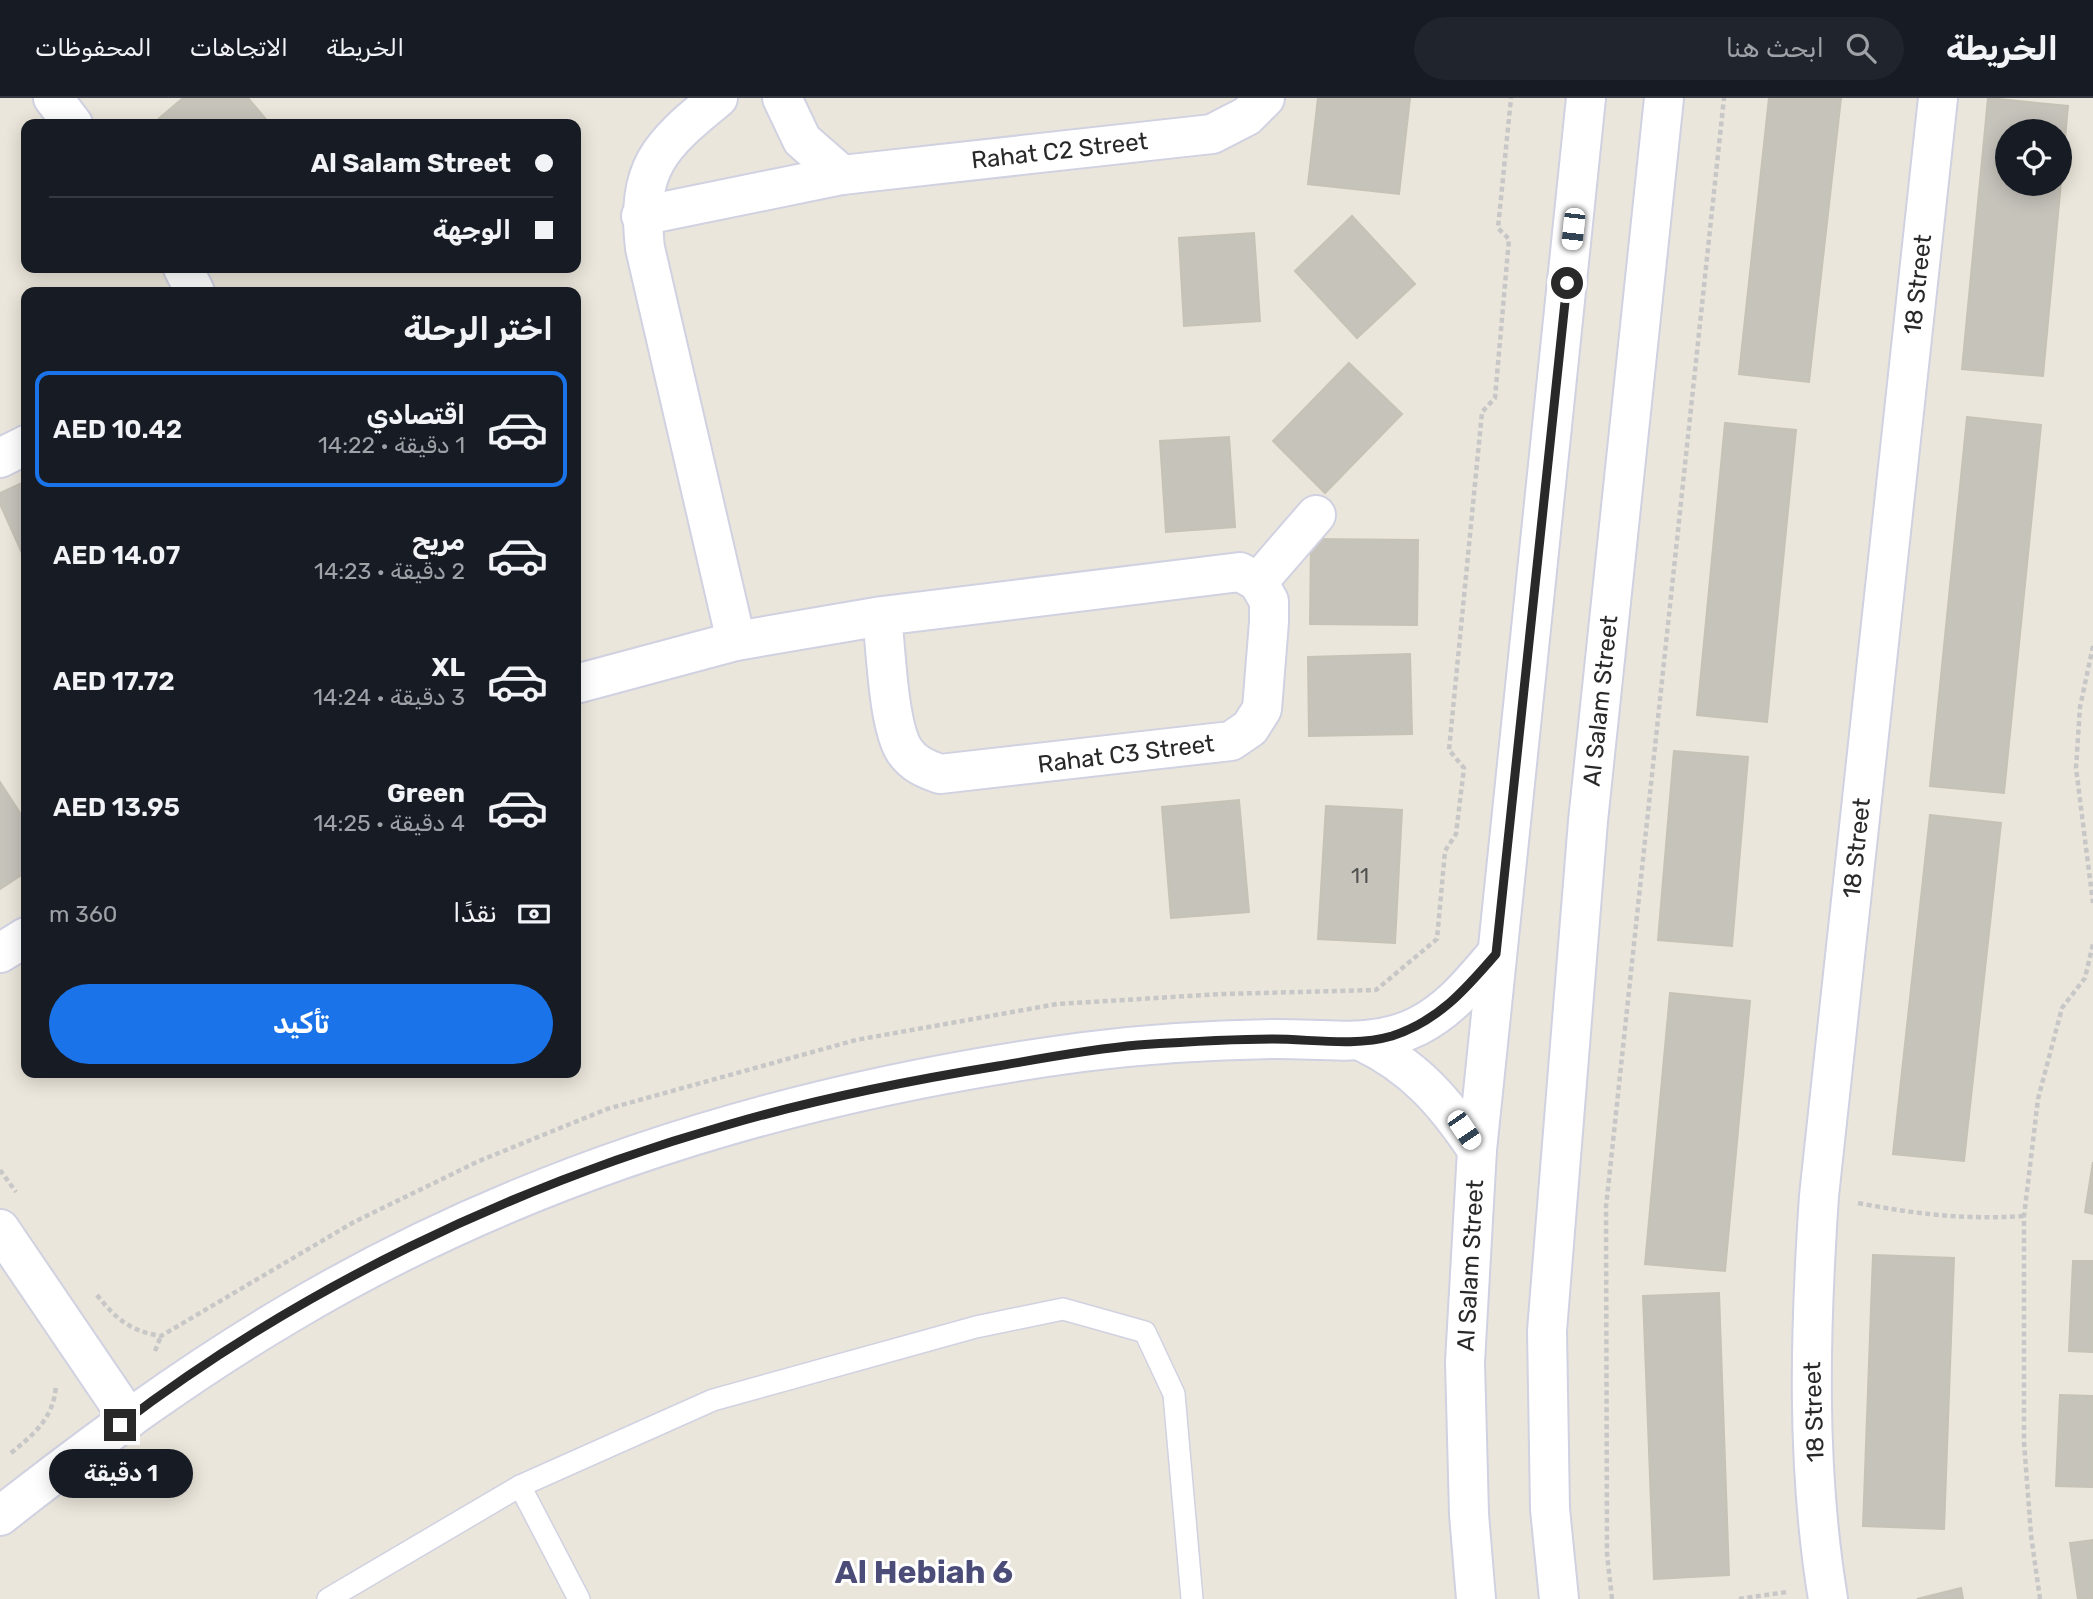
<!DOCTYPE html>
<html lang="ar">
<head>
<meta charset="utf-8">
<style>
  body { margin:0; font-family:Rubik,"Noto Naskh Arabic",sans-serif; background:#20242c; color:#f1f3f6; direction:rtl; height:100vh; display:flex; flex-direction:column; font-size:26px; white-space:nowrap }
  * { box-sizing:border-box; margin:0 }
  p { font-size:23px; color:#9ea1a6 }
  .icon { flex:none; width:38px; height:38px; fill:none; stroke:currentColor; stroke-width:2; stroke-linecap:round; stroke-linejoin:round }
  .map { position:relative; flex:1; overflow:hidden; direction:ltr }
  .sheet { position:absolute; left:21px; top:189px; width:560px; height:791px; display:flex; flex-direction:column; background:#171b24; border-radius:14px; box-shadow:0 4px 18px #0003; direction:rtl }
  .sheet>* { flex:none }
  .banner { position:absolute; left:21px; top:21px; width:560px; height:154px; border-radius:14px; box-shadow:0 4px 18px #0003; direction:rtl; display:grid; align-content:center; height:154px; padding:0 28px; background:#171b24 }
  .buttons { position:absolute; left:1995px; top:21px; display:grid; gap:14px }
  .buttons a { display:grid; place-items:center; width:77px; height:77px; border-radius:50%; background:#171b24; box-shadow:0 4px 18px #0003; font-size:35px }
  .end { position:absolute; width:32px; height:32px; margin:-16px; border:9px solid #292929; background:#fff; box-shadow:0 0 0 4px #fff }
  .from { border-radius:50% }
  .bubble { position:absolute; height:49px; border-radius:24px; background:#171b24; box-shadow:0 4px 18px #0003; font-size:23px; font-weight:600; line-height:49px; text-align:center; direction:rtl }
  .car { position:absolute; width:21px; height:42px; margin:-21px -10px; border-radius:9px; box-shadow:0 0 5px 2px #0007; background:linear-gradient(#fff 24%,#345 0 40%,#fff 0 76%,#345 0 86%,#fff 0) }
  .banner b { display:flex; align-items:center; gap:24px; height:66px; font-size:26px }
  .banner b+b { border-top:2px solid #363941 }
  .banner i { width:18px; height:18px; background:#f1f3f6 }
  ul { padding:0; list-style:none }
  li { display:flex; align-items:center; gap:21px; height:116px; margin:0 14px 10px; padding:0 14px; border:4px solid transparent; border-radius:14px }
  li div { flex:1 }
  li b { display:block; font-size:26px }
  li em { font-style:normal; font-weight:600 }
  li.current { border-color:#1a73e8 }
  li>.icon { width:63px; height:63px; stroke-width:1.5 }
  h2 { padding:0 28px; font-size:32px; line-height:84px }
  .pay { display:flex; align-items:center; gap:18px; height:77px; padding:0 28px; font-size:26px }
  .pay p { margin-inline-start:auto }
  .cta { display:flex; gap:14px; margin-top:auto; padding:14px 28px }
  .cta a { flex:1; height:80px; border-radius:42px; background:#1a73e8; color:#fff; font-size:28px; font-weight:600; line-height:80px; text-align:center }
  header { display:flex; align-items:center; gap:42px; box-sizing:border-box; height:98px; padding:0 35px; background:#171b24; border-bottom:2px solid #363941 }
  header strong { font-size:33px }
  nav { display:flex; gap:38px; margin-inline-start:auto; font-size:24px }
  .search { width:490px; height:63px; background:#20242c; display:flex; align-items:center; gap:18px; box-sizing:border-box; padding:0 24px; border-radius:38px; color:#9ea1a6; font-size:26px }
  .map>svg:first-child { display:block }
  .building { fill:#c6c3bb; stroke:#c6c2b5; stroke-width:2; fill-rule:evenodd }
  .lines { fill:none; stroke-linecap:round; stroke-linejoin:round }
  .service-casing { stroke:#d0d1e1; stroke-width:24 }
  .minor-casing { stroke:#d0d1e1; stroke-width:42 }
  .tertiary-casing { stroke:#d0d1e1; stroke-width:42 }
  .path { stroke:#c7c7c7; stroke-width:4.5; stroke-dasharray:5 3.5; stroke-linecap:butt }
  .service { stroke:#fff; stroke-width:21 }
  .minor { stroke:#fff; stroke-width:38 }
  .tertiary { stroke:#fff; stroke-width:38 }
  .route { stroke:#292929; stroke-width:9 }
  .labels { text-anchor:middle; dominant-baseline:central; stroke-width:6; stroke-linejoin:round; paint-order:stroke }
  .number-label { font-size:21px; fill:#50504e }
  .street-label { font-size:24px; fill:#292929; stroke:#fff }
  .district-label { font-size:32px; font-weight:bold; fill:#4b4d78; stroke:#fff }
</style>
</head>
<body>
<header>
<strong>الخريطة</strong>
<div class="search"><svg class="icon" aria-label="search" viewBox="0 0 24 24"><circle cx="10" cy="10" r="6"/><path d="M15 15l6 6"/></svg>ابحث هنا</div>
<nav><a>الخريطة</a><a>الاتجاهات</a><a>المحفوظات</a></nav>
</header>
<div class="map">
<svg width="2093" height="1501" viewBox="0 0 2093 1501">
  <rect width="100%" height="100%" fill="#ebe6db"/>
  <g class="building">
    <polygon points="183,0 248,0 270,26 159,26 156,23"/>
    <polygon points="1318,0 1410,0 1399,96 1308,86"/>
    <polygon points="1769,0 1841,0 1809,284 1739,276"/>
    <path d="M 1988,0 L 2068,8 L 2043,278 L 1962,271 ZM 2007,33 L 2060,33 L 2060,86 L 2007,86 Z"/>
    <polygon points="1352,118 1415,186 1357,240 1295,173"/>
    <polygon points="1254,135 1260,223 1184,228 1179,140"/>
    <polygon points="1349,265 1402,316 1325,395 1273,343"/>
    <polygon points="1967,319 2041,327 2004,695 1930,688"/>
    <polygon points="1725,325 1796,332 1767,624 1697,617"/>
    <polygon points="1229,339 1235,429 1166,434 1160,343"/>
    <polygon points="26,383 26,464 0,406 0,395"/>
    <polygon points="1311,441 1418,442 1417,527 1310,526"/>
    <polygon points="1410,556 1412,636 1309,638 1308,559"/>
    <polygon points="1674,653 1748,659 1732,848 1658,842"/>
    <polygon points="0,684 26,724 26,774 0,791"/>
    <polygon points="1239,702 1249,814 1171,820 1162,709"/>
    <polygon points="1326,708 1402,712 1395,845 1318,841"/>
    <polygon points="1930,717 2001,725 1964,1063 1893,1056"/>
    <polygon points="1670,895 1750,903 1725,1173 1645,1166"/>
    <polygon points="2093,1064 2093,1116 2085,1114"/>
    <polygon points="1873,1157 1954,1160 1944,1431 1863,1428"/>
    <polygon points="2073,1163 2093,1163 2093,1254 2069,1253"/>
    <polygon points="1719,1195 1729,1477 1654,1481 1643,1198"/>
    <polygon points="2060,1297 2093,1298 2093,1389 2056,1388"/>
    <polygon points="2093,1442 2093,1501 2078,1501 2070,1445"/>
    <polygon points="1961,1490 1963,1501 1917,1501"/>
  </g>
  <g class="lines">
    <g class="service-casing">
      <g id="service">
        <polyline points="520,1388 579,1501"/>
        <polyline points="328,1501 520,1388 713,1302 976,1229 1063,1211 1145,1234 1174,1296 1192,1501"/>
      </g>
    </g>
    <g class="minor-casing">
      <g id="minor">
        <polyline points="53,0 73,26"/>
        <path d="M 718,0 C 659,48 636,69 645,150 L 736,543"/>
        <polyline points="782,0 802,42 842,77"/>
        <path id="s1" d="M 641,118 L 842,77 L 1212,36 L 1247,18 L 1265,0"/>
        <polyline points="183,170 195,194"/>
        <polyline points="0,360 26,347"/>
        <polyline points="1258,484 1316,417"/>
        <path d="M 576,586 L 736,543 L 882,518 L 1240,474 L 1258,484 L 1269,503 L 1269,524 L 1262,611 L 1250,630 L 1231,643 L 940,676 C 926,671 913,666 904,652 C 888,626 886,551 882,518"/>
        <polyline points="0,855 26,839"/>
        <path d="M 1361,943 C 1414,968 1445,1004 1477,1052"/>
        <polyline points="0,1131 129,1321"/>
        <path d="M 0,1418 C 93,1345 188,1275 290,1215 C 532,1071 805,991 1083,954 C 1146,946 1209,942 1272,941 C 1321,940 1373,951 1418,928 C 1451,911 1472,884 1496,856"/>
        <path id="s2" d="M 1828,1501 C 1806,1368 1810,1232 1819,1098 L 1938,0"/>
      </g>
    </g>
    <g class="tertiary-casing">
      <g id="tertiary">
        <path id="s3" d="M 1476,1501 L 1469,1416 L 1465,1264 L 1477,1052 L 1586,0"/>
        <path id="s4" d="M 1559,1501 L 1550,1411 L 1547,1233 L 1588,723 L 1664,0"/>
      </g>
    </g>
    <g class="path">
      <polyline points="2093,548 2080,609 2076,670 2093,805"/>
      <polyline points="0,1072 16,1094"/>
      <path d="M 1858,1105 C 1916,1116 1965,1122 2024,1118"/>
      <path d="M 97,1197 C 116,1221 130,1233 161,1238 L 354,1124 L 479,1063 L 607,1011 L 856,942 L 1057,906 L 1222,896 L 1376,892 L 1437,841 L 1445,753 L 1456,736 L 1464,670 L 1449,652 L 1482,314 L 1495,300 L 1509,141 L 1498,130 L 1511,0"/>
      <polyline points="155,1253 161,1238"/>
      <path d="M 11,1355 C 34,1336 54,1320 56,1287"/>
      <polyline points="1612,1501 1607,1456 1606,1109 1724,0"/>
      <polyline points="1739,1501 1787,1494"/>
      <polyline points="2040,1501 2031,1437 2024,1344 2024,1118 2038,1001 2062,910 2085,880 2093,846"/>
    </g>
    <use href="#service" class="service"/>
    <use href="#minor" class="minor"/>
    <use href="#tertiary" class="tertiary"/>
  </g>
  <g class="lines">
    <path class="route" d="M 120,1327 C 298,1191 512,1088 727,1027 C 816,1001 906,983 998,968 C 1044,960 1091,951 1138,947 C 1183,944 1228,941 1273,941 C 1311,941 1354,949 1392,938 C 1438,923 1465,892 1496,856 L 1567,185"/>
  </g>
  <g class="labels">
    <g class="number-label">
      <text x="1360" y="777">11</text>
    </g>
    <g class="street-label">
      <text stroke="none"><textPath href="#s1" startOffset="424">Rahat C2 Street</textPath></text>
      <text stroke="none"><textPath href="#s2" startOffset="1321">18 Street</textPath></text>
      <text stroke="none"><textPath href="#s4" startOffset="901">Al Salam Street</textPath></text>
      <text transform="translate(1126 656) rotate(-7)">Rahat C3 Street</text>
      <text stroke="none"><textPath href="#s2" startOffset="754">18 Street</textPath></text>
      <text stroke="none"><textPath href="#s3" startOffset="334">Al Salam Street</textPath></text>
      <text transform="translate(1814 1314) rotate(-92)">18 Street</text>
    </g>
    <g class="district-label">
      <text x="924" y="1474">Al Hebiah 6</text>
    </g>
  </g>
</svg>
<div class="buttons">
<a><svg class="icon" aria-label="locate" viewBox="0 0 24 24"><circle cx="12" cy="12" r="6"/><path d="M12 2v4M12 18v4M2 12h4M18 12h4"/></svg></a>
</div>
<i class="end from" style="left:1567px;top:185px"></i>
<i class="end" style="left:120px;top:1327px"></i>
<div class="bubble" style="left:49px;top:1351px;width:144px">1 دقيقة</div>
<i class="car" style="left:1573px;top:131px;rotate:186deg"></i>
<i class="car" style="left:1464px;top:1032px;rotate:146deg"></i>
<div class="banner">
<b><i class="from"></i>Al Salam Street</b>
<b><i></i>الوجهة</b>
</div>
<section class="sheet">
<h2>اختر الرحلة</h2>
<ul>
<li class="current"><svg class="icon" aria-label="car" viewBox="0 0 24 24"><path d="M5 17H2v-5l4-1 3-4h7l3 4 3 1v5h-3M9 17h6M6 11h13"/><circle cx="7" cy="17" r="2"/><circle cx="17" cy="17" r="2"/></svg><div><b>اقتصادي</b><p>1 دقيقة · 14:22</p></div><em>AED 10.42</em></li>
<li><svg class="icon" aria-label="car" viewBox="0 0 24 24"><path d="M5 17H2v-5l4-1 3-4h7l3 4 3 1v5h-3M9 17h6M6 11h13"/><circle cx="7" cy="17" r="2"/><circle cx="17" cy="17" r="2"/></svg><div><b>مريح</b><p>2 دقيقة · 14:23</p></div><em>AED 14.07</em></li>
<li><svg class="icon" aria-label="car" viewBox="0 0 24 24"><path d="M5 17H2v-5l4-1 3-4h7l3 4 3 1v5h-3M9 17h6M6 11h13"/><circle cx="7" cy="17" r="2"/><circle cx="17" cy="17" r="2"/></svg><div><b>XL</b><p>3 دقيقة · 14:24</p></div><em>AED 17.72</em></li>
<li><svg class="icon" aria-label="car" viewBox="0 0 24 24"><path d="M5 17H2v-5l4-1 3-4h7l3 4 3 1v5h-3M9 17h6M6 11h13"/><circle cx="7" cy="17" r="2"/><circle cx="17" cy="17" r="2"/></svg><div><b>Green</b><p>4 دقيقة · 14:25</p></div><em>AED 13.95</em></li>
</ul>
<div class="pay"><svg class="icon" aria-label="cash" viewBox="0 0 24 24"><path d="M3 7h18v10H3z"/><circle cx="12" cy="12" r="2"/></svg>نقدًا<p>360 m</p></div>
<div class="cta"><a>تأكيد</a></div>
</section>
</div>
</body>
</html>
